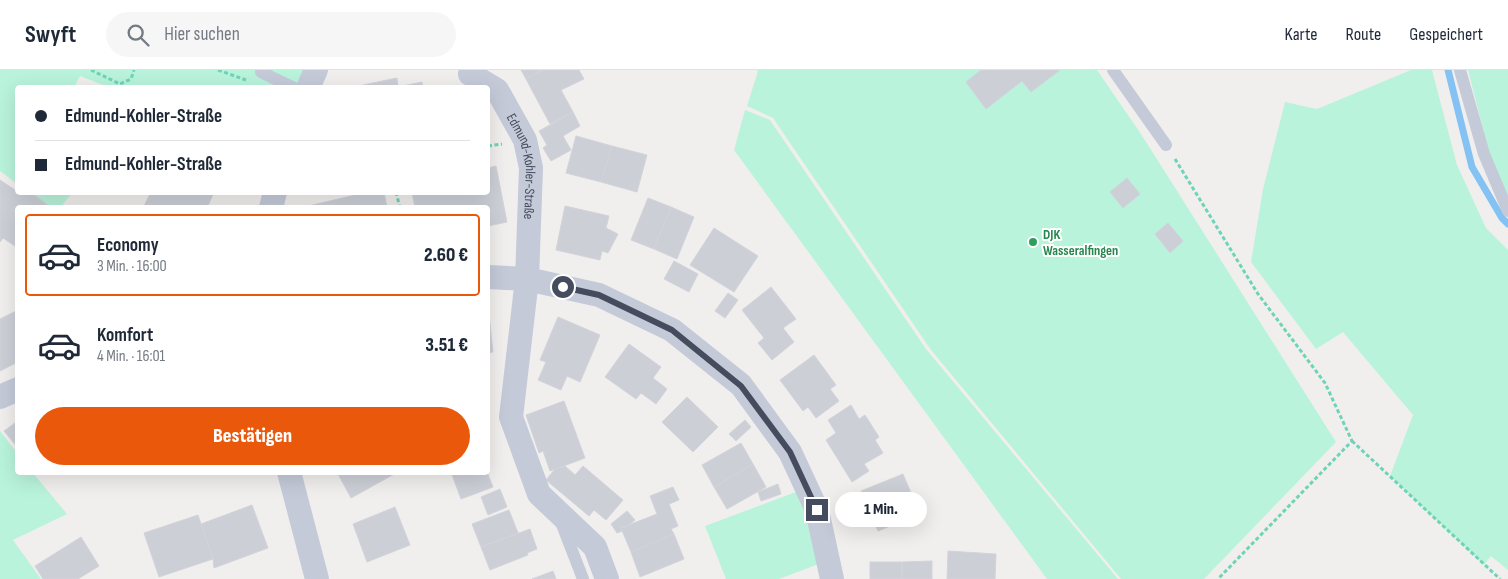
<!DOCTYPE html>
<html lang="de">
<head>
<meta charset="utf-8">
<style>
  body { margin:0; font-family:"Sofia Sans Condensed",sans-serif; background:#f6f6f7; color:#1f2937; height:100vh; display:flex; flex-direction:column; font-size:19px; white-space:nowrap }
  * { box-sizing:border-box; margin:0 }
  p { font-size:16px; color:#747a83 }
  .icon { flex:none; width:28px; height:28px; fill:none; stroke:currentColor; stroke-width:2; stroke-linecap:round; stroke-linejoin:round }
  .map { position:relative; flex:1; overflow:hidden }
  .drawer { position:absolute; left:15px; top:135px; width:475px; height:270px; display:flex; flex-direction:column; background:#fff; border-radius:5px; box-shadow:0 5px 20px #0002 }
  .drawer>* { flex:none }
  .hud { position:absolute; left:15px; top:15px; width:475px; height:110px; border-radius:5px; box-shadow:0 5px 20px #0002; display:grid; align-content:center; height:110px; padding:0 20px; background:#fff }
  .end { position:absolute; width:22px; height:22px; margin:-11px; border:6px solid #454c5e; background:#fff; box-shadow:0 0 0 2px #fff }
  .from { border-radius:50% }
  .bubble { position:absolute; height:35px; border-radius:18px; background:#fff; box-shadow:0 5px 20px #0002; font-size:16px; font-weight:800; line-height:35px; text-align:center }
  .hud b { display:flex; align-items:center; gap:18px; height:48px; font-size:19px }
  .hud b+b { border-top:1px solid #e0e1e3 }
  .hud i { width:12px; height:12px; background:#1f2937 }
  ul { padding:9px 0 0; list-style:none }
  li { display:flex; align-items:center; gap:15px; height:82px; margin:0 10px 8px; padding:0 10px; border:2px solid transparent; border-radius:5px }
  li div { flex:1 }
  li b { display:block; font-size:19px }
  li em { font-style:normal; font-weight:800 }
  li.current { border-color:#ea580c }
  li>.icon { width:45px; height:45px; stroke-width:1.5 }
  .primary-button { display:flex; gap:10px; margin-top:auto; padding:10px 20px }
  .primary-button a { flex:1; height:58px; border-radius:30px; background:#ea580c; color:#fff; font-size:20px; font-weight:800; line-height:58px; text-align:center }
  header { display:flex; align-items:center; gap:30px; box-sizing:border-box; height:70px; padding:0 25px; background:#fff; border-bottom:1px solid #e0e1e3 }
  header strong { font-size:24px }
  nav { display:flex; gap:28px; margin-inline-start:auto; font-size:18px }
  .search { width:350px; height:45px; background:#f6f6f7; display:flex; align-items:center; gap:12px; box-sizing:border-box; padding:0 18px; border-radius:28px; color:#747a83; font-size:19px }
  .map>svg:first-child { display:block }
  .green { fill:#b9f3dc }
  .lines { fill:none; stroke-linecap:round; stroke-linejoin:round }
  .stream { stroke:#83c2f3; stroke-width:7 }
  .building { fill:#cdcfd7; stroke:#d2d3db }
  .path { stroke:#6ed4b8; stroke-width:3; stroke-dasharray:4 2.5; stroke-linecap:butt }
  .service { stroke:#c4cad8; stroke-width:12 }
  .minor { stroke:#c4cad8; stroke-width:24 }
  .route { stroke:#454c5e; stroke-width:6 }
  .leisure-dot { fill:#2e9e5b; stroke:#fff; stroke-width:2 }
  .labels { text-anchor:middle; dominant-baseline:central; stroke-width:4; stroke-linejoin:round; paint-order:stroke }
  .street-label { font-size:14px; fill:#454c5e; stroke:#fff }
  .leisure-label { font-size:14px; font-weight:bold; fill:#27864d; stroke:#fff; text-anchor:start }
</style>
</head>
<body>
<header>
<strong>Swyft</strong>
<div class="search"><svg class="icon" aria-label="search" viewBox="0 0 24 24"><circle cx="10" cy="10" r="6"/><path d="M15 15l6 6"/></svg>Hier suchen</div>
<nav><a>Karte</a><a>Route</a><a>Gespeichert</a></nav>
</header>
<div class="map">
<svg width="1508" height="509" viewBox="0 0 1508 509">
  <rect width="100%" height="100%" fill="#f1efee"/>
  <g class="green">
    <polygon points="0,0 312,0 304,17 108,17 80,6 74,17 18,18 17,114 0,101"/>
    <polygon points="757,0 1097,0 1141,64 1336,372 1204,509 1121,509 931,280 773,48 747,36 758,1"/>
    <polygon points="1411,0 1432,0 1457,95 1486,158 1508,180 1508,500 1491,486 1484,495 1390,406 1413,345 1343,262 1316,279 1251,192 1263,119 1285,32 1317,39"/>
    <polygon points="1468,0 1508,0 1508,130 1493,98"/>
    <polygon points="745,40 770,50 926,279 1118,509 1047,509 734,80"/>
    <polygon points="30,123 72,123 60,138 52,137"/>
    <polygon points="0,361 17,383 18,402 33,403 67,444 13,470 41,509 0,509"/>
    <polygon points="801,420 824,492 779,509 726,509 705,456"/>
  </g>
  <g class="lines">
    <polyline class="stream" points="1448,0 1472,97 1502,148 1508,154"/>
  </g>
  <g class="building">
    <polygon points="521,0 542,0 526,9"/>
    <polygon points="542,0 579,0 584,9 561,20 573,42 550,54 526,9"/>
    <polygon points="981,0 1060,0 1031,22 1022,11 986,39 966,12"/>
    <polygon points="397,8 398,17 422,12 423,18 363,18 363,15"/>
    <polygon points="573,42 580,56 563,66 571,80 551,91 543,78 547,75 539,61"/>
    <polygon points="576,66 612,76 601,112 566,103"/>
    <polygon points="612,76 647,85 637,122 601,112"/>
    <polygon points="496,96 507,152 488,156 488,138 415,138 412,122 488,122 488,98"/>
    <polygon points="1127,108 1140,124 1123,138 1110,122"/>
    <polygon points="0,110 18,122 22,125 24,122 30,122 52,138 18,138 18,178 3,168 0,172"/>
    <polygon points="151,122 214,122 207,138 143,138"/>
    <polygon points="368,122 384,122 387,138 300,138"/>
    <polygon points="648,128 671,137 654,179 631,170"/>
    <polygon points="565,136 609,146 606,158 618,164 608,183 602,181 600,190 556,180"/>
    <polygon points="671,137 694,147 677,189 654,179"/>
    <polygon points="1168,153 1183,171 1170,183 1155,164"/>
    <polygon points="714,158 758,186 734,222 690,195"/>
    <polygon points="674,191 698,204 689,222 664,209"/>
    <polygon points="771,217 796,249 783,258 794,272 772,290 758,273 764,268 742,240"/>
    <polygon points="728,223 738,230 725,248 715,241"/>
    <polygon points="488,236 493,282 488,283"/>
    <polygon points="16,241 18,292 0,301 0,249"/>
    <polygon points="558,247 600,265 580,312 567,306 561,320 538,310 546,292 540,290"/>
    <polygon points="629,274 661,297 653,308 667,319 656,334 641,323 636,329 605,307"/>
    <polygon points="814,285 836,315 830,319 839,331 816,348 808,337 803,341 780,310"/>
    <polygon points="687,327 718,357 693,382 662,352"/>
    <polygon points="564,331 585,388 550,401 543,381 539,383 526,345"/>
    <polygon points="851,335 859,349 865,345 879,367 875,370 883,383 864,394 869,401 852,412 826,370 836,363 828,350"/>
    <polygon points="745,350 751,357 736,371 729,364"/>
    <polygon points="15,353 18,357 18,378 4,361"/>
    <polygon points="741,373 753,394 714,417 702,395"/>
    <polygon points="753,394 766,417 727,439 714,417"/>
    <polygon points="565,396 575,405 583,396 623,430 606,450 594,440 589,446 546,410 555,399"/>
    <polygon points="337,402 395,402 396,403 351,428"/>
    <polygon points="451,402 487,402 493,417 461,429"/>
    <polygon points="903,404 920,444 878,461 861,421"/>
    <polygon points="778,414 781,424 761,431 758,422"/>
    <polygon points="673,417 679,430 669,434 678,456 671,459 674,464 631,482 621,458 657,444 650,426"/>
    <polygon points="500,419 507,437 488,445 481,427"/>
    <polygon points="252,435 268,478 214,498 213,489 201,454"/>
    <polygon points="395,437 410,475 367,492 353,454"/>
    <polygon points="509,440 518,463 481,477 472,454"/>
    <polygon points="627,441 635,450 629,455 621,458 622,461 617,463 611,454"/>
    <polygon points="198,445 213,489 159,507 144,463"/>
    <polygon points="530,459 537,479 527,483 528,485 490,500 481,477"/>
    <polygon points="674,464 684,489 640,507 631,482"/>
    <polygon points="81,467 99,496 78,509 43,509 35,496"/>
    <polygon points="948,481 996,484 995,509 947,509"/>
    <polygon points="932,491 932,509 902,509 902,492"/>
    <rect x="870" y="492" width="32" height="17"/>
    <polygon points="553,501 556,509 532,509"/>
  </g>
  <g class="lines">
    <g class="path">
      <polyline points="91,0 120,14 131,9 134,0"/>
      <polyline points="218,0 246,10"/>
      <polyline points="488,76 502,74"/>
      <polyline points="1175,89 1258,224 1325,313 1352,371 1218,509"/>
      <polyline points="396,122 400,138"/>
      <polyline points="1352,371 1500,509"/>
    </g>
    <g class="service">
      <polyline points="262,0 261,2 294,18"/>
      <polyline points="1113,0 1166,75"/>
      <polyline points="1460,0 1484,84 1508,141"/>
      <polyline points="561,452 583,509"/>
    </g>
    <g class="minor">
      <path id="s1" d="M 470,4 L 497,20 L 525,70 L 531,98 L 527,209 L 511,347 L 539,424 L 595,477 L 607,509"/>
      <polyline points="308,18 316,0"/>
      <polyline points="271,138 275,122"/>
      <polyline points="488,207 527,209 599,225 672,260 741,315 790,382 817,440 832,509"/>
      <polyline points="0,327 18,319"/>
      <polyline points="289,402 317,509"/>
    </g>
  </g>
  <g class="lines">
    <polyline class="route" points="563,217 599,225 672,260 741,316 790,382 817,440"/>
  </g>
  <circle class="leisure-dot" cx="1033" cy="172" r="5"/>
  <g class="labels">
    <g class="street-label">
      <text stroke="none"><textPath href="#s1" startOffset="114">Edmund-Kohler-Straße</textPath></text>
    </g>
    <g class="leisure-label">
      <text x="1043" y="164">DJK<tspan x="1043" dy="16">Wasseralfingen</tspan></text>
    </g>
  </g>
</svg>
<i class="end from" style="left:563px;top:217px"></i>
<i class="end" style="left:817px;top:440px"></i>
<div class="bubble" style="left:835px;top:422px;width:92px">1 Min.</div>
<div class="hud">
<b><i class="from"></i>Edmund-Kohler-Straße</b>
<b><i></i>Edmund-Kohler-Straße</b>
</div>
<section class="drawer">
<ul>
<li class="current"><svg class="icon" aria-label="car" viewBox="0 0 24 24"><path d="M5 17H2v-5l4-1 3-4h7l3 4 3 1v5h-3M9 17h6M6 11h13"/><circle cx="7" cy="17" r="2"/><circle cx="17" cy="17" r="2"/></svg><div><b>Economy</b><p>3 Min. · 16:00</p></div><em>2.60 €</em></li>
<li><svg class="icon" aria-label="car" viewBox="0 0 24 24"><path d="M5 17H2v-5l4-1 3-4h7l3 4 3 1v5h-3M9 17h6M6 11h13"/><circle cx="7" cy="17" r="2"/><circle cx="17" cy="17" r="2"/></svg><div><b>Komfort</b><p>4 Min. · 16:01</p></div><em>3.51 €</em></li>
</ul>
<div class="primary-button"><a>Bestätigen</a></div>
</section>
</div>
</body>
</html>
